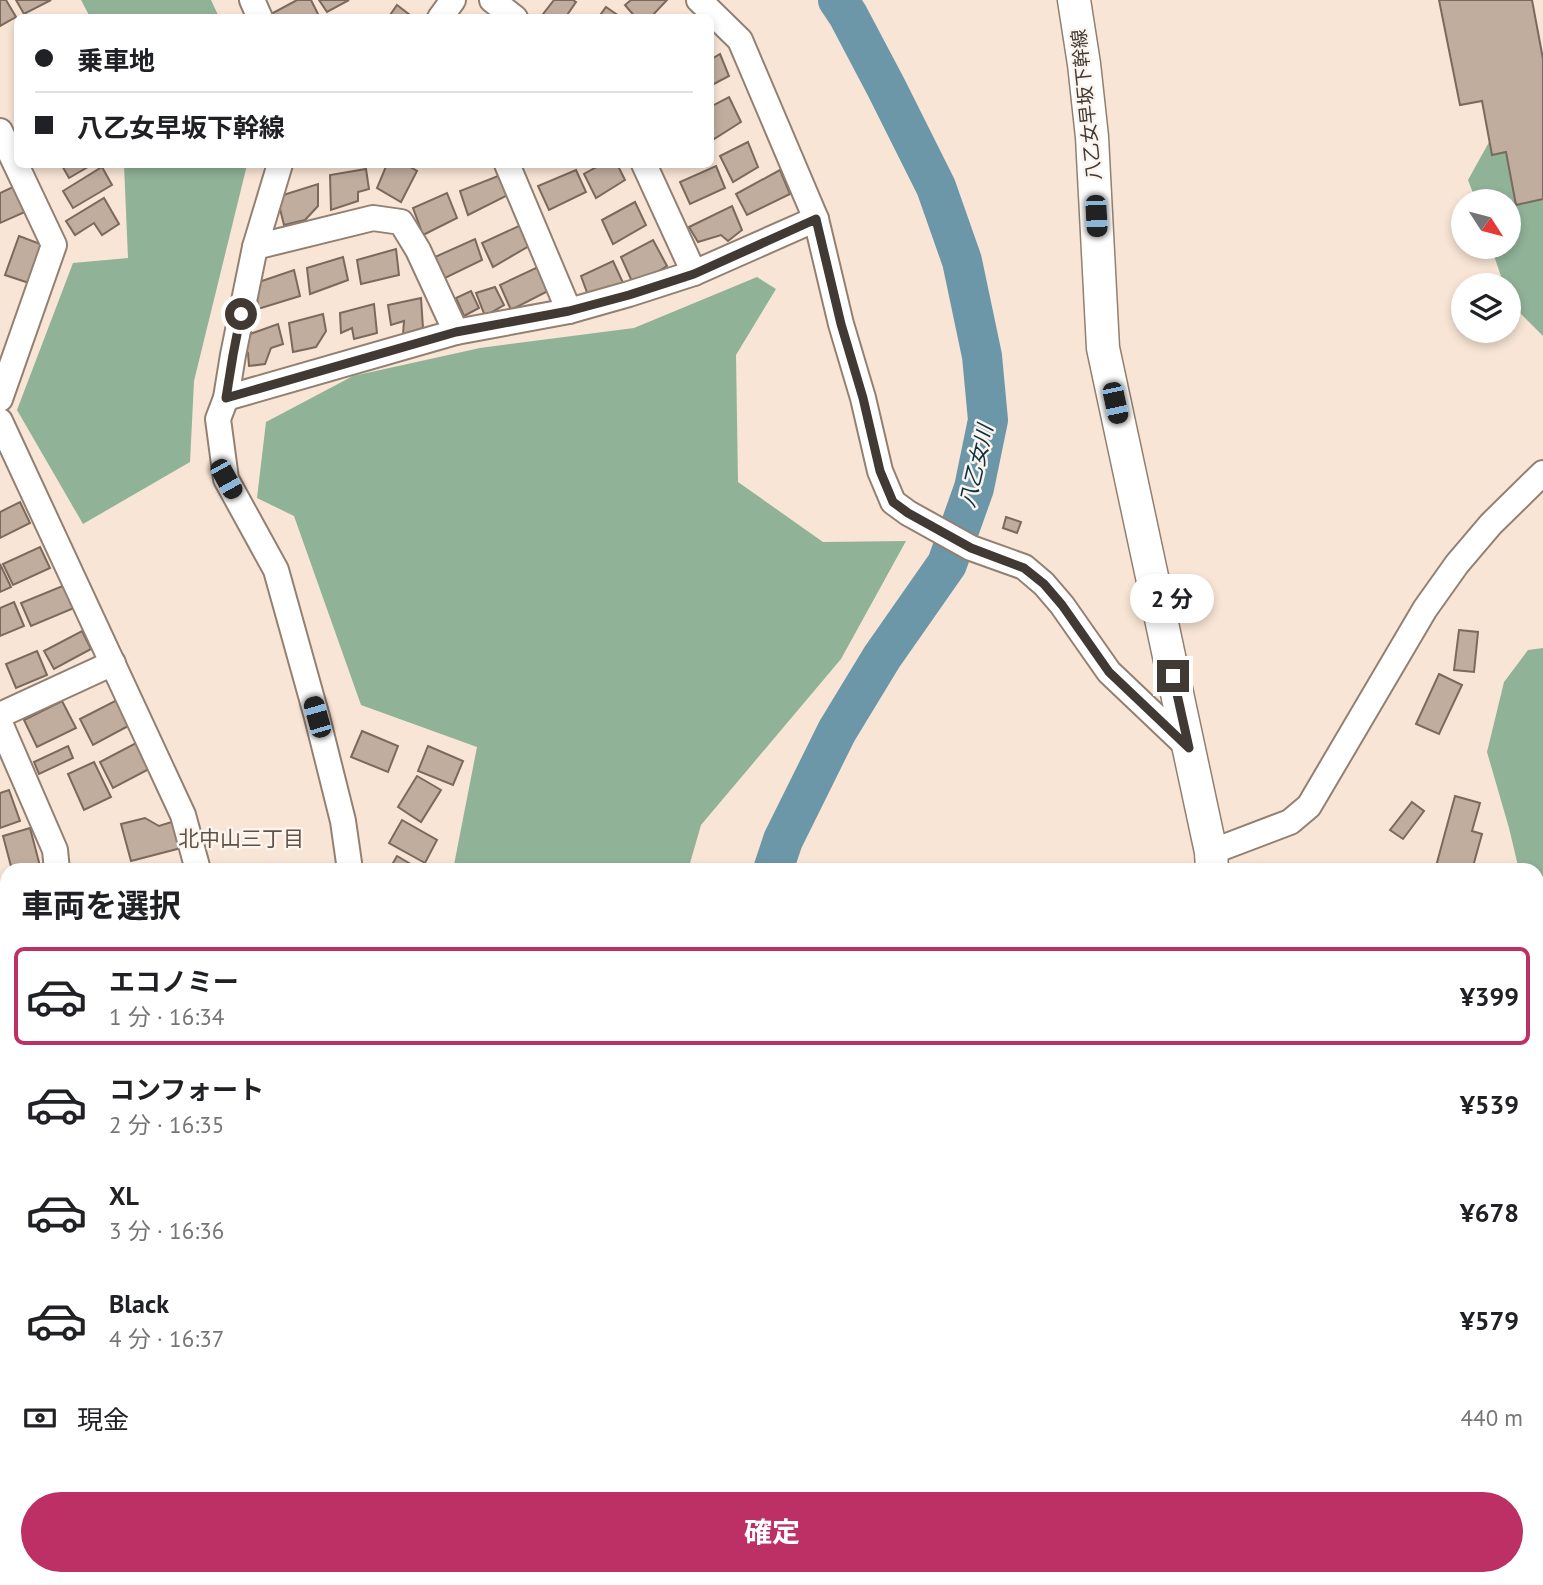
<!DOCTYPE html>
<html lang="ja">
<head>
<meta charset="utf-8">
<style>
  body { margin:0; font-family:"PT Sans","Noto Sans JP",sans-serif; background:#f2f2f2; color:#202124; height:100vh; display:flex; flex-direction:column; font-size:26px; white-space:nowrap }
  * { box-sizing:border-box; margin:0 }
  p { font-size:23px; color:#757577 }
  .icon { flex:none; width:38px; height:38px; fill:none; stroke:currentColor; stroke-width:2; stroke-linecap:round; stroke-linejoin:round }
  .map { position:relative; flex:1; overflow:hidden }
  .sheet { position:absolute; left:0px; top:863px; width:1544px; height:723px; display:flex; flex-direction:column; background:#fff; border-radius:21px 21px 0 0; box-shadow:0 4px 10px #0003 }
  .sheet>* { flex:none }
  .top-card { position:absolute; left:14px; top:14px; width:700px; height:154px; border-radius:10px; box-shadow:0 4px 10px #0003; display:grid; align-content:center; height:154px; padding:0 21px; background:#fff }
  .needle { width:46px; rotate:126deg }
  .fabs { position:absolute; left:1451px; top:189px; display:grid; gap:14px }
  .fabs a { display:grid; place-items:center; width:70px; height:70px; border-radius:50%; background:#fff; box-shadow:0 4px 10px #0003; font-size:35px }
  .end { position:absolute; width:32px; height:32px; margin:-16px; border:9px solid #413933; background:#fff; box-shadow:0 0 0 4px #fff }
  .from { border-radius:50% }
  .bubble { position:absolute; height:49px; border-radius:24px; background:#fff; box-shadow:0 4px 10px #0003; font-size:23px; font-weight:700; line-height:49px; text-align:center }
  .car { position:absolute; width:21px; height:42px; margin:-21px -10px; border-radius:9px; box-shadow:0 0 5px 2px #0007; background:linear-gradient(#222 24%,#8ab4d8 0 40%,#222 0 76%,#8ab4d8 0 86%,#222 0) }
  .top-card b { display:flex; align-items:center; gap:24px; height:66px; font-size:26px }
  .top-card b+b { border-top:2px solid #e0e0e0 }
  .top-card i { width:18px; height:18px; background:#202124 }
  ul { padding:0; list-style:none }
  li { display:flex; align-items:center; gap:21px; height:98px; margin:0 14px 10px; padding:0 7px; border:4px solid transparent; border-radius:10px }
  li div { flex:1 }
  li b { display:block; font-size:26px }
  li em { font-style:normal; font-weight:700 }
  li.current { border-color:#bc3066 }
  li>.icon { width:63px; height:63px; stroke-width:1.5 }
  h2 { padding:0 21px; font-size:32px; line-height:84px }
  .pay { display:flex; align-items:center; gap:18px; height:77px; padding:0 21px; font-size:26px }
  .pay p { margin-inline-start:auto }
  .action { display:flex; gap:14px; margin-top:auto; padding:14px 21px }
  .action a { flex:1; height:80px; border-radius:42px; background:#bc3066; color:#fff; font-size:28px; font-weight:700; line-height:80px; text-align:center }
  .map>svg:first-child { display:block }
  .forest { fill:#90b297 }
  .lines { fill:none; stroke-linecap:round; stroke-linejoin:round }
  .river { stroke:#6c97a9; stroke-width:40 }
  .building { fill:#c0ad9e; stroke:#7a695c; stroke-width:2 }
  .minor-casing { stroke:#928072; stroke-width:28 }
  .tertiary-casing { stroke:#928072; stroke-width:35 }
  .minor { stroke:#fff; stroke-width:24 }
  .tertiary { stroke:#fff; stroke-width:32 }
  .route { stroke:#413933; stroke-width:9 }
  .labels { text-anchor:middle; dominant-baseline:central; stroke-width:5; stroke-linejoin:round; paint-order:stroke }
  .street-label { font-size:19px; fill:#413933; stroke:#fcf4ee }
  .water-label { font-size:21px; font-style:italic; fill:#0a3341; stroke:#fcf4ee }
  .neighbourhood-label { font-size:21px; fill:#615144; stroke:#fcf4ee }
</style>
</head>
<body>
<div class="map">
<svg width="1543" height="1585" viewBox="0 0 1543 1585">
  <rect width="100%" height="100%" fill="#f8e5d5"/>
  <g class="forest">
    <polygon points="81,0 211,0 219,17 90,17"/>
    <polygon points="1543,73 1543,336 1510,303 1509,297 1508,285 1504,285 1491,247 1508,247 1508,201 1476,201 1468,180 1503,117"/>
    <polygon points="124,165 247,165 194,381 190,462 83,524 17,410 73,263 128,258"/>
    <polygon points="757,277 776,289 736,355 738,482 823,542 906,541 841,659 701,825 688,870 453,870 477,747 361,705 294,516 257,498 266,422 353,376 480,348 634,328"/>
    <polygon points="1543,648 1543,972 1537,944 1536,870 1519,870 1509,828 1487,752 1504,682 1528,650"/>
    <polygon points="668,1578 669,1585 511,1585 507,1579"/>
    <polygon points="887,1579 887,1585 681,1585 681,1579"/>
  </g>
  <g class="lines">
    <g class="river">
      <polyline points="773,870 783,840 837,731 882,657 947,564 974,488 988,420 982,356 962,261 936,187 886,87 848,15 838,0"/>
      <polyline points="871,1578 874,1585"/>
    </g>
  </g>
  <g class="building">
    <polygon points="0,0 6,0 16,17 0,26"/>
    <polygon points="16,0 51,0 24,14"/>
    <polygon points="297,0 311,0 319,16 315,18 275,18 273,13"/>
    <polygon points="319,0 349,0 327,12"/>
    <polygon points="554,0 573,0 576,2 565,18 540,18"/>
    <polygon points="631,0 667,0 650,18 636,18 625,5"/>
    <polygon points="1439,0 1532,0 1543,59 1543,199 1516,205 1506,152 1492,155 1482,101 1460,105"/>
    <polygon points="397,5 410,15 408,18 388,18"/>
    <polygon points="606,7 622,18 598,18"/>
    <polygon points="720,54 729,76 710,86 710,60"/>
    <polygon points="729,97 741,122 714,139 710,132 710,107"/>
    <polygon points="748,142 758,167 733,182 720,156"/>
    <polygon points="61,164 93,164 69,178"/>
    <polygon points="387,164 405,164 417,171 401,202 377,188"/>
    <polygon points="602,164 617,164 625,180 596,198 584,174"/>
    <polygon points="716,166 725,188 690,204 680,182"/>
    <polygon points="102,167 112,185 73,208 63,191"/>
    <polygon points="366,169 369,189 358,192 358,201 331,210 330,175"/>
    <polygon points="576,170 586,192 549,210 538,186"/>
    <polygon points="780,170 790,194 747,215 736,194"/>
    <polygon points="503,174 510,194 468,215 460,191"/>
    <polygon points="318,184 318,206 305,220 284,225 277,197"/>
    <polygon points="15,186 27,211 0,223 0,193"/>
    <polygon points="447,193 457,218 423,235 413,208"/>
    <polygon points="104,198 119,224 102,235 94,223 75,235 66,221"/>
    <polygon points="635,202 646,225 613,244 602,220"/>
    <polygon points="732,206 742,230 728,241 721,235 698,242 689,227"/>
    <polygon points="521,225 529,246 493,267 482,243"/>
    <polygon points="19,236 43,245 29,283 5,275"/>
    <polygon points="475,239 482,260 445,278 435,257"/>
    <polygon points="653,240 667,266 634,286 621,257"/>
    <polygon points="396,249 399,275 361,284 357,260"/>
    <polygon points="343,257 348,280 310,294 307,268"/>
    <polygon points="613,261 624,285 589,298 581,276"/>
    <polygon points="538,267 548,291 511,310 500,285"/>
    <polygon points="294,270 300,296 258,309 256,283"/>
    <polygon points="495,287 504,305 485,316 476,293"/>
    <polygon points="471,291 479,308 464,316 456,298"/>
    <polygon points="421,298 423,328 403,334 404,321 391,325 388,305"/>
    <polygon points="374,304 377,333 354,339 352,328 341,333 340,313"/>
    <polygon points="323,314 326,331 316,347 293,352 289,323"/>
    <polygon points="278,324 283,344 271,348 265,364 249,366 248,353 242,348 239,338"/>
    <polygon points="20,502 30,523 0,538 0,512"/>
    <polygon points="1006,517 1021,522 1017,533 1003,528"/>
    <polygon points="40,547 50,568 13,585 3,564"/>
    <polygon points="0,564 11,587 0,592"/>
    <polygon points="65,585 74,608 31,626 21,603"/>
    <polygon points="14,602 24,626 0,636 0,608"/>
    <polygon points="1459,630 1478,632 1474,672 1454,670"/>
    <polygon points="82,631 91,649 54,669 44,651"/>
    <polygon points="37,651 47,675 16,688 6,664"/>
    <polygon points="1439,674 1462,685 1439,734 1416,724"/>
    <polygon points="117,700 130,725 93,745 80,719"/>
    <polygon points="62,701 76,728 37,747 24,720"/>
    <polygon points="362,731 398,746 388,772 351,757"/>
    <polygon points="136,743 149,769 113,788 100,762"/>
    <polygon points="68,746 73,758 39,774 34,762"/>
    <polygon points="428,746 463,761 453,785 418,771"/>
    <polygon points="94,762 111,797 84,810 68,774"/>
    <polygon points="417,776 441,790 421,822 398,807"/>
    <polygon points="9,790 20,821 0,828 0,793"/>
    <polygon points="1455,796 1480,803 1472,831 1482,834 1472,870 1435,870"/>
    <polygon points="1412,802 1424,811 1403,839 1390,830"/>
    <polygon points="145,818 159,826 178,820 185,847 131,861 121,824"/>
    <polygon points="402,820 437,840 425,863 389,843"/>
    <polygon points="30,828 40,866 26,870 12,870 3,836"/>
    <polygon points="397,856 421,870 389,870"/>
    <rect x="0" y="940" width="7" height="18"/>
    <polygon points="7,1016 7,1047 0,1045 0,1036"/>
    <polygon points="1536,1034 1538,1034 1543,1051 1542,1140 1536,1120"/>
    <polygon points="0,1057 7,1059 7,1073 0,1092"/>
    <polygon points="7,1206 7,1237 0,1234 0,1223"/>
    <polygon points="0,1248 7,1251 7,1279 2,1291 0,1290"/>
    <polygon points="0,1366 7,1369 7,1400 0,1397"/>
    <polygon points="99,1578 127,1578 124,1585 95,1585"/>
    <polygon points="249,1578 278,1578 273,1585 245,1585"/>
  </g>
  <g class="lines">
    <g class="minor-casing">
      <g id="minor">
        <polyline points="252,0 260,18"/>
        <polyline points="492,0 515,18"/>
        <polyline points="699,0 740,40 816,219 841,324 863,398 880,471 893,502 908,513 971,548 1024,567 1044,584 1062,605 1109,672 1189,748"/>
        <polyline points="440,18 453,0"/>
        <polyline points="0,131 54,245 0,399"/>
        <polyline points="280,164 255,247 233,355 226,398 218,419 226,479 276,570 317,717 343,821 350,870"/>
        <polyline points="507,164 569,311"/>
        <polyline points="644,164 694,273"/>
        <polyline points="255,247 373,218 401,222 418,250 456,332"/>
        <polyline points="226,398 456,332 569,311 629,294 694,273 816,219"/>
        <polyline points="0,421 183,815 198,870"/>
        <polyline points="0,715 113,663"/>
        <polyline points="0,723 55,850 57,870"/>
        <polyline points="1211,852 1290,822 1309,806 1425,609 1457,564 1491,524 1543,473"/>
        <polyline points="0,1150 7,1134"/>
        <polyline points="0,1171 7,1174"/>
        <polyline points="0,1459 7,1443"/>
        <polyline points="197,1578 208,1585"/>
        <polyline points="1,1585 7,1574"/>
        <polyline points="350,1585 354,1578"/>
      </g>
    </g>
    <g class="tertiary-casing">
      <g id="tertiary">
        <polyline points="1074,0 1084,64 1092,137 1103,348 1211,852 1212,870"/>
        <polyline points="1467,1578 1467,1585"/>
      </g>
    </g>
    <use href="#minor" class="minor"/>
    <use href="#tertiary" class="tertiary"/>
  </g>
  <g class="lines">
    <polyline class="route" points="241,314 233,355 226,398 456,332 569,311 629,295 694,274 816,219 841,324 863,398 880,471 893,502 908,513 971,548 1024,568 1044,584 1062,605 1109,672 1189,748 1173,676"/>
  </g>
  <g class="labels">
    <g class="street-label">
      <text transform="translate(1086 105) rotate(-96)">八乙女早坂下幹線</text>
    </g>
    <g class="water-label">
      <text transform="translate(976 466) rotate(-77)">八乙女川</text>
    </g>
    <g class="neighbourhood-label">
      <text x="241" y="838">北中山三丁目</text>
    </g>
  </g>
</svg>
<div class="fabs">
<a><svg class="needle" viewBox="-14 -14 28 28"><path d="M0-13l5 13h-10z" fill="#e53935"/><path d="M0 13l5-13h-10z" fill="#757577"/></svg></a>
<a><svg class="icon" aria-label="layers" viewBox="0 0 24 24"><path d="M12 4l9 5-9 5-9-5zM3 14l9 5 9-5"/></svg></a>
</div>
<i class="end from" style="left:241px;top:314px"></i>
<i class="end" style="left:1173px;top:676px"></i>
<div class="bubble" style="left:1130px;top:574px;width:84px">2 分</div>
<i class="car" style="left:1096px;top:216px;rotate:177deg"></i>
<i class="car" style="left:1115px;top:403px;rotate:168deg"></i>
<i class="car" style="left:226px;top:479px;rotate:151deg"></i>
<i class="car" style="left:317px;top:717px;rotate:344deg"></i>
<div class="top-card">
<b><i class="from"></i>乗車地</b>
<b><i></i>八乙女早坂下幹線</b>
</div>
<section class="sheet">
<h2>車両を選択</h2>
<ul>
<li class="current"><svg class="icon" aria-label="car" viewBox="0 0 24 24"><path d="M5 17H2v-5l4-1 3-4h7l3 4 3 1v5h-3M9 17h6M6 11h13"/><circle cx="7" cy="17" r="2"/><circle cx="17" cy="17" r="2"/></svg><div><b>エコノミー</b><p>1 分 · 16:34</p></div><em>¥399</em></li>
<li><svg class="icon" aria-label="car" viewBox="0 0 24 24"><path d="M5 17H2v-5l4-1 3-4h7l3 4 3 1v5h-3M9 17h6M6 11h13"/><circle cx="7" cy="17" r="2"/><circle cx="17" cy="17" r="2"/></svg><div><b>コンフォート</b><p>2 分 · 16:35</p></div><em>¥539</em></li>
<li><svg class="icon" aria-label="car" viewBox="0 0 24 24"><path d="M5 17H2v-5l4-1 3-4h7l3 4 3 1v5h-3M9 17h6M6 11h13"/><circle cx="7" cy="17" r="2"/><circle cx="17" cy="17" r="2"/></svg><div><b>XL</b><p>3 分 · 16:36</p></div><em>¥678</em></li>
<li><svg class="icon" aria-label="car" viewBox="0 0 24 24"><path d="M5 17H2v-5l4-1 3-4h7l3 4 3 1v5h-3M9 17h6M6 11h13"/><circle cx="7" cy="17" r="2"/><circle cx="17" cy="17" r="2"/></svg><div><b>Black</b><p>4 分 · 16:37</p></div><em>¥579</em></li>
</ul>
<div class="pay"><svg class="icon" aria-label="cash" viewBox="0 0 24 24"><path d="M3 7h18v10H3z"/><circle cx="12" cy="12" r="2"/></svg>現金<p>440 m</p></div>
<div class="action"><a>確定</a></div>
</section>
</div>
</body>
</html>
